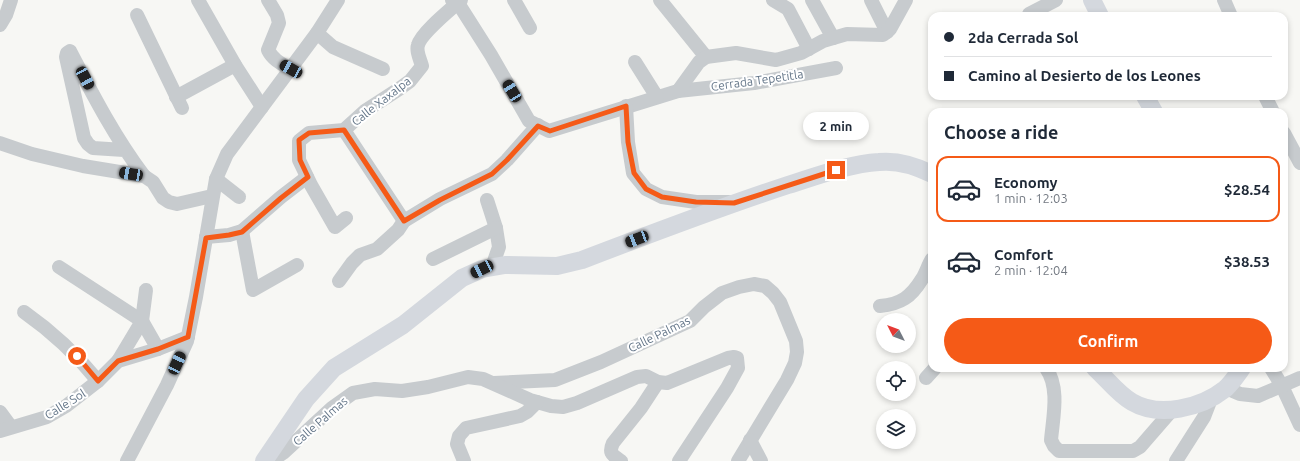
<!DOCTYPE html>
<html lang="en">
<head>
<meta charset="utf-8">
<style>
  body { margin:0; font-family:Ubuntu,sans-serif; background:#f2f2f3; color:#1f2937; height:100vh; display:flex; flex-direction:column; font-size:15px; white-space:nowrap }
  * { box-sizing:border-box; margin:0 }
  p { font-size:13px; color:#747a83 }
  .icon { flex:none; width:22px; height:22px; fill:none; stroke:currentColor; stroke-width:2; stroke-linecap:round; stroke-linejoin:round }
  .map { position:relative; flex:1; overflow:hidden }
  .sheet { position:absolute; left:928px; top:108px; width:360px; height:264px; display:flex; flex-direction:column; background:#fff; border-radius:12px; box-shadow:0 2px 6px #0003 }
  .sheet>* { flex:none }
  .hud { position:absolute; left:928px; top:12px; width:360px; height:88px; border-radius:12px; box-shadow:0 2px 6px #0003; display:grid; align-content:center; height:88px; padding:0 16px; background:#fff }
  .needle { width:26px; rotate:312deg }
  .buttons { position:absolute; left:876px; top:313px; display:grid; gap:8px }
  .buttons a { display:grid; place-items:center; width:40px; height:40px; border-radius:50%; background:#fff; box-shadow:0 2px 6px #0003; font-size:20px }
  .end { position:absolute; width:18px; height:18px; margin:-9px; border:5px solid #f55a17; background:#fff; box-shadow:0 0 0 2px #fff }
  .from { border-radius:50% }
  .bubble { position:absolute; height:28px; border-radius:14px; background:#fff; box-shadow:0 2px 6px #0003; font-size:13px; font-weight:700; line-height:28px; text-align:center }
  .car { position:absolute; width:12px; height:24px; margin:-12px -6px; border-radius:5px; box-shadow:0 0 3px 1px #0007; background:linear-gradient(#222 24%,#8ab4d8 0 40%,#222 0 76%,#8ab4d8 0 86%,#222 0) }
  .hud b { display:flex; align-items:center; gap:14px; height:38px; font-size:15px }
  .hud b+b { border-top:1px solid #e0e1e3 }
  .hud i { width:10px; height:10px; background:#1f2937 }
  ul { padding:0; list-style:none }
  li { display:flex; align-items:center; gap:12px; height:66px; margin:0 8px 6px; padding:0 8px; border:2px solid transparent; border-radius:12px }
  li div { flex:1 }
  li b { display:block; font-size:15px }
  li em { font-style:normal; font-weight:700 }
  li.on { border-color:#f55a17 }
  li>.icon { width:36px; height:36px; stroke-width:1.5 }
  h2 { padding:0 16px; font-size:18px; line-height:48px }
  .action { display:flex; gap:8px; margin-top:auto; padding:8px 16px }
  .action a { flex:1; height:46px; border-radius:24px; background:#f55a17; color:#fff; font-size:16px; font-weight:700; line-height:46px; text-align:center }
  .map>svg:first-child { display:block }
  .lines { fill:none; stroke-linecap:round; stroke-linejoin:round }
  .minor { stroke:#c7cbce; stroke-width:14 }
  .major { stroke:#d4d8de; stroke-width:18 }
  .route { stroke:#f55a17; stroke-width:5 }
  .labels { text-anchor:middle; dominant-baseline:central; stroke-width:4; stroke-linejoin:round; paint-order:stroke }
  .street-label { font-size:12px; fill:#637588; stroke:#fff }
</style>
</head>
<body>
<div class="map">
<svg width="1300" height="461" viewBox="0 0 1300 461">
  <rect width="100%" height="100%" fill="#f7f7f4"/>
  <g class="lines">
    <g class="minor">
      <polyline points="198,0 235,65 262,107"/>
      <path d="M 268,0 L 277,15 L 279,23 L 268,50 C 273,60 282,64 291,69"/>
      <polyline points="452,0 458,3 491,55 529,121 549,131 678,91 754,83 836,68"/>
      <polyline points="514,0 530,28"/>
      <polyline points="660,0 706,57"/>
      <polyline points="773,0 788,9 809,49"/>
      <polyline points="812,0 833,38"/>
      <polyline points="871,0 887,32"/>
      <polyline points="1224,0 1231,16"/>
      <polyline points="1029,14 1056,0"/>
      <polyline points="137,15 182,108"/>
      <polyline points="0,25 6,15 11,0"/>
      <polyline points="317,33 333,47 383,69"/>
      <polyline points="635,62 657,97"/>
      <polyline points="678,91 699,62 706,57 736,53 776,60 801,53 823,41 847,34 883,35 887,32 890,29 906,0"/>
      <polyline points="1265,96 1273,112"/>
      <polyline points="176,97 235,65"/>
      <polyline points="626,106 628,142 633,173 646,189 662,197 696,202 729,202"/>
      <polyline points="344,130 404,221"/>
      <polyline points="1284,133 1300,163"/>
      <polyline points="0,143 32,154 83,166 144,176 153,182 163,198 169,202 177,204 212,196"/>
      <path d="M 124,150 L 93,148 L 88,144 L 84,138 L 66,57 L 67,53 L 70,51 C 93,95 114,136 144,176"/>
      <polyline points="216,179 239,197"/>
      <polyline points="487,200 496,228 499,247 492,267"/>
      <path d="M 346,218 L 335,227 L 311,185 L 299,160 L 299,141 L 309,133 L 344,130 L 365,111 L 399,89 L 410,81 L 422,66 C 420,59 416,51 418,45 C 421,33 451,9 461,0"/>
      <polyline points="242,231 253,290 297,265"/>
      <polyline points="206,237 229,235 242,231 281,197 307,177"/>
      <polyline points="433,259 496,228"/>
      <polyline points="59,267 142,321 158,349"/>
      <polyline points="339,281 352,263 360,255 377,249 398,230 404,221 440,199 492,174 507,160 538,125"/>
      <path d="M 880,306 C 901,304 911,297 922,279 C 926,273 928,265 932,259"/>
      <path d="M 24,312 C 51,331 77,355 98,381"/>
      <polyline points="118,361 142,321 146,290"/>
      <path d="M 1046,368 C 1060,388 1053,417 1051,440 L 1054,446 L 1059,451 L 1133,451 L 1140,447 L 1173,409"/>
      <polyline points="1271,368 1282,386 1300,425"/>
      <polyline points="926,378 935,368"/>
      <polyline points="494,383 555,380 601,362 690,321 704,307 722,293 739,287 754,284 765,286 773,293 780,302 796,341 797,352 795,363 787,380 738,461"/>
      <polyline points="1226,388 1240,394 1258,396 1300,378"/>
      <polyline points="0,412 11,427"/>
      <polyline points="0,431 47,417 66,406 98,381 118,361 158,349 188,337"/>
      <polyline points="750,440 761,461"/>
      <polyline points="127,461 167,385 187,341 196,297 216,179 227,154 317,33 338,0"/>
      <polyline points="271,461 283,453 332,408 353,393 375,389 402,391 428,387 468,377 483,379 530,400 551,406 563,407 577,403 637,377 646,376 658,382 667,383 728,358 734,357 737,358 738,368 727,388 679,461"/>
      <polyline points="464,461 457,444 459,436 466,428 520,416 527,412 537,402"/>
      <path d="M 621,461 C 613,455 608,454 613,443 L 641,408 L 658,382"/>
      <polyline points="1176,461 1204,417 1211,399"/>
    </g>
    <g class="major">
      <polyline points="1092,0 1100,16"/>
      <polyline points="1145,96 1154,112"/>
      <path d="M 1095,368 C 1107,379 1118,394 1132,402 C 1159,418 1201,408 1225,389 C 1231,384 1237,375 1242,368"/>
      <path d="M 264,461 L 306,399 L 334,368 L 403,325 L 462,278 L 482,269 L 505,265 L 557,266 L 582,260 C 650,234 718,208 788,185 C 817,176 848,164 879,162 C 898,160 916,166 932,174"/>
    </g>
  </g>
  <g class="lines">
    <polyline class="route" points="77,356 98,381 118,361 158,349 188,337 206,238 229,235 242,232 281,198 308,177 300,160 299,140 309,133 344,130 404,221 440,200 492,174 507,160 538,126 550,131 626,106 628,142 634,173 646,189 662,197 696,202 734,203 836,170"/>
  </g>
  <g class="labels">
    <g class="street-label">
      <text transform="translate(757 80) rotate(-8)">Cerrada Tepetitla</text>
      <text transform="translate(381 101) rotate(-38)">Calle Xaxalpa</text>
      <text transform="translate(659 334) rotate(-26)">Calle Palmas</text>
      <text transform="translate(65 404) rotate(-32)">Calle Sol</text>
      <text transform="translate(320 421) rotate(-41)">Calle Palmas</text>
    </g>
  </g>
</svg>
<div class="buttons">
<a><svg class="needle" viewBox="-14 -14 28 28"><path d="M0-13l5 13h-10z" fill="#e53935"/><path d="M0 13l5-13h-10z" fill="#747a83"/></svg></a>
<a><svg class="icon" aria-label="locate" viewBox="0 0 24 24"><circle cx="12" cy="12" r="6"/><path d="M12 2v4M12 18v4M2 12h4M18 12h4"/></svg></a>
<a><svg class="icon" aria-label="layers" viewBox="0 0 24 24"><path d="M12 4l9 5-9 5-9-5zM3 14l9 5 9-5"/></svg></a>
</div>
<i class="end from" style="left:77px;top:356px"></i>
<i class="end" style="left:836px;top:170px"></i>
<div class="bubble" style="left:803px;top:112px;width:66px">2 min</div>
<i class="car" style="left:291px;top:69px;rotate:299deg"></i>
<i class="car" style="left:85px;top:78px;rotate:152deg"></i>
<i class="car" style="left:512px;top:91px;rotate:329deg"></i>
<i class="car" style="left:131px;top:174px;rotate:280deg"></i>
<i class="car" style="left:637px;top:239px;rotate:249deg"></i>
<i class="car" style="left:482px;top:269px;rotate:244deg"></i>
<i class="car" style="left:177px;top:363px;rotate:25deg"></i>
<div class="hud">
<b><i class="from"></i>2da Cerrada Sol</b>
<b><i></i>Camino al Desierto de los Leones</b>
</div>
<section class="sheet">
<h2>Choose a ride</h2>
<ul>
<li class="on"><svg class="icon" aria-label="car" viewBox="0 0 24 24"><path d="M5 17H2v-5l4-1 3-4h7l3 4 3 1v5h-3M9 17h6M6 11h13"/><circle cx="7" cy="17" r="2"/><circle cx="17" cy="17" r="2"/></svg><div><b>Economy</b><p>1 min · 12:03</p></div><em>$28.54</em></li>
<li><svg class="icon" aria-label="car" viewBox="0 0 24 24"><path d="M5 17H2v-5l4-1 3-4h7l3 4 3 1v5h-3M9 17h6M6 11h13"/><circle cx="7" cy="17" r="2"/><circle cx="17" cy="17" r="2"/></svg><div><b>Comfort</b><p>2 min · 12:04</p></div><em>$38.53</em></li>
</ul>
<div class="action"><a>Confirm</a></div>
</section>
</div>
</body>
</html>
